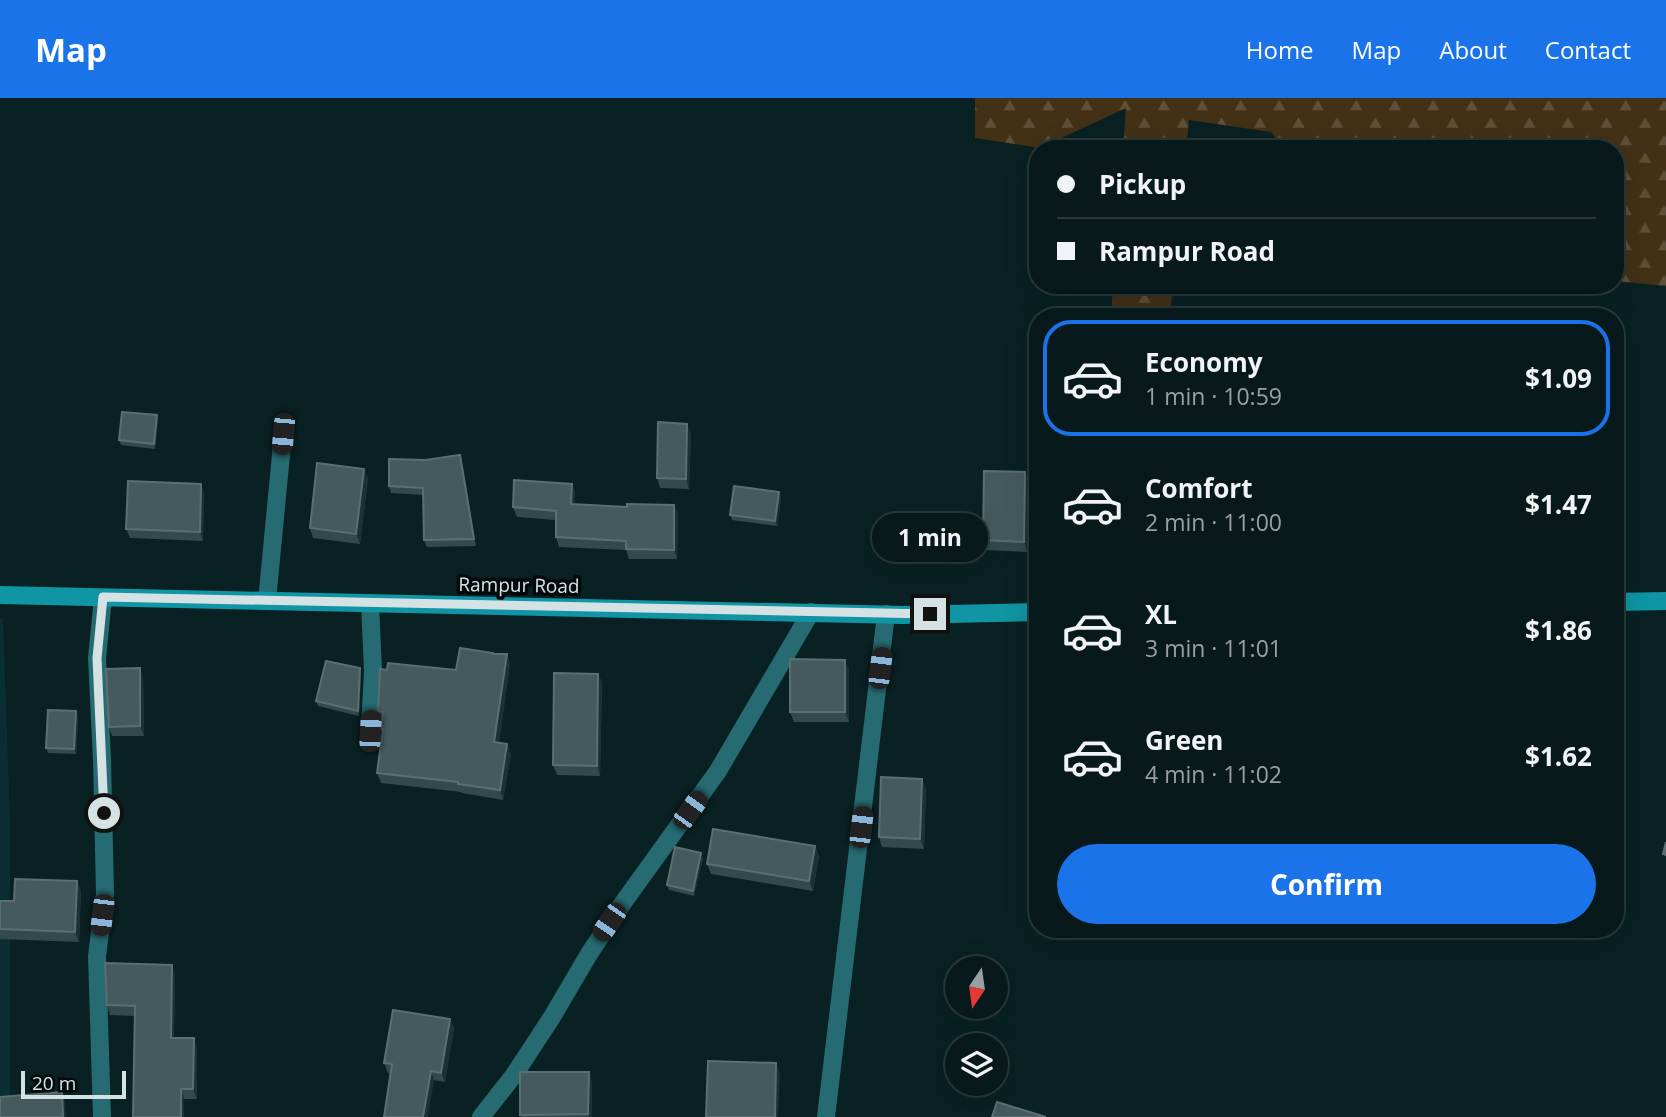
<!DOCTYPE html>
<html lang="en">
<head>
<meta charset="utf-8">
<style>
  body { margin:0; font-family:"Open Sans",sans-serif; background:#152627; color:#f1f3f6; height:100vh; display:flex; flex-direction:column; font-size:26px; white-space:nowrap }
  * { box-sizing:border-box; margin:0 }
  p { font-size:23px; color:#98a0a2 }
  .icon { flex:none; width:38px; height:38px; fill:none; stroke:currentColor; stroke-width:2; stroke-linecap:round; stroke-linejoin:round }
  .map { position:relative; flex:1; overflow:hidden }
  .details { position:absolute; left:1029px; top:210px; width:595px; height:630px; display:flex; flex-direction:column; background:#07191a; border-radius:28px; box-shadow:0 7px 28px #0002,0 0 0 2px #283839 }
  .details>* { flex:none }
  .guide { position:absolute; left:1029px; top:42px; width:595px; height:154px; border-radius:28px; box-shadow:0 7px 28px #0002,0 0 0 2px #283839; display:grid; align-content:center; height:154px; padding:0 28px; background:#07191a }
  .needle { width:46px; rotate:193deg }
  .controls { position:absolute; left:945px; top:858px; display:grid; gap:14px }
  .controls a { display:grid; place-items:center; width:63px; height:63px; border-radius:50%; background:#07191a; box-shadow:0 7px 28px #0002,0 0 0 2px #283839; font-size:35px }
  .scale { position:absolute; left:21px; bottom:18px; width:105px; box-sizing:border-box; padding-left:7px; border:4px solid #d5e2e4; border-top:0; font-size:19px; line-height:24px; white-space:nowrap; color:#d5e2e4; -webkit-text-stroke:5px #02090a; paint-order:stroke }
  .end { position:absolute; width:32px; height:32px; margin:-16px; border:9px solid #d5e2e4; background:#111; box-shadow:0 0 0 4px #111 }
  .from { border-radius:50% }
  .bubble { position:absolute; height:49px; border-radius:24px; background:#07191a; box-shadow:0 7px 28px #0002,0 0 0 2px #283839; font-size:23px; font-weight:700; line-height:49px; text-align:center }
  .car { position:absolute; width:21px; height:42px; margin:-21px -10px; border-radius:9px; box-shadow:0 0 5px 2px #0007; background:linear-gradient(#222 24%,#8ab4d8 0 40%,#222 0 76%,#8ab4d8 0 86%,#222 0) }
  .guide b { display:flex; align-items:center; gap:24px; height:66px; font-size:26px }
  .guide b+b { border-top:2px solid #283839 }
  .guide i { width:18px; height:18px; background:#f1f3f6 }
  ul { padding:12px 0 0; list-style:none }
  li { display:flex; align-items:center; gap:21px; height:116px; margin:0 14px 10px; padding:0 14px; border:4px solid transparent; border-radius:28px }
  li div { flex:1 }
  li b { display:block; font-size:26px }
  li em { font-style:normal; font-weight:700 }
  li.on { border-color:#1a73e8 }
  li>.icon { width:63px; height:63px; stroke-width:1.5 }
  .primary-button { display:flex; gap:14px; margin-top:auto; padding:14px 28px }
  .primary-button a { flex:1; height:80px; border-radius:42px; background:#1a73e8; color:#fff; font-size:28px; font-weight:700; line-height:80px; text-align:center }
  header { display:flex; align-items:center; gap:42px; box-sizing:border-box; height:98px; padding:0 35px; background:#1a73e8; color:#fff }
  header strong { font-size:33px }
  nav { display:flex; gap:38px; margin-inline-start:auto; font-size:24px }
  .map>svg:first-child { display:block }
  .built { fill:#0b2e32 }
  .forest { fill:url(#forest-firs) }
  .lines { fill:none; stroke-linecap:round; stroke-linejoin:round }
  .lane { stroke:#266a72; stroke-width:18 }
  .street { stroke:#266a72; stroke-width:18 }
  .secondary { stroke:#0f95a3; stroke-width:18 }
  .wall { fill:#33494c }
  .shaded-wall { fill:#1b3235 }
  .building { fill:#455a5d; stroke:#5b6f72; stroke-width:2 }
  .route { stroke:#d5e2e4; stroke-width:9 }
  .labels { text-anchor:middle; dominant-baseline:central; stroke-width:7; stroke-linejoin:round; paint-order:stroke }
  .street-label { font-size:19px; fill:#d5e2e4; stroke:#02090a }
</style>
</head>
<body>
<header>
<strong>Map</strong>
<nav><a>Home</a><a>Map</a><a>About</a><a>Contact</a></nav>
</header>
<div class="map">
<svg width="1666" height="1019" viewBox="0 0 1666 1019">
  <defs>
    <pattern id="forest-firs" width="22" height="20" patternUnits="userSpaceOnUse" patternTransform="scale(1.75)"><rect width="22" height="20" fill="#433116"/><path d="M5 1l3.5 6h-7zM16 11l3.5 6h-7z" fill="#5d4f38"/></pattern>
  </defs>
  <rect width="100%" height="100%" fill="#092123"/>
  <polygon class="built" points="0,521 3,521 10,723 10,1019 0,1019"/>
  <g class="forest">
    <polygon points="975,0 1666,0 1666,188 1615,183 1615,51 1283,51 1271,34 1189,22 1186,51 1123,51 1126,10 1040,50 975,40"/>
    <polygon points="1113,187 1173,187 1170,219 1111,219"/>
  </g>
  <g class="lines">
    <g class="lane">
      <polyline points="267,503 283,336"/>
      <polyline points="370,505 373,573 370,633"/>
      <polyline points="102,1019 97,858 105,796 102,661 97,560 103,500"/>
    </g>
    <g class="street">
      <polyline points="481,1019 514,977 552,919 589,856 620,809 718,673 811,514"/>
      <polyline points="826,1019 886,516"/>
    </g>
    <g class="secondary">
      <polyline points="0,497 903,517 1038,514"/>
      <polyline points="1615,504 1666,503"/>
    </g>
  </g>
  <g class="wall">
    <polygon points="158,322 155,351 121,347 119,342"/>
    <polygon points="691,335 689,391 660,390 657,380"/>
    <polygon points="460,357 462,364 476,448 427,449 424,442 423,397 391,395 389,388 426,362"/>
    <polygon points="1025,374 1029,383 1027,454 986,452 983,442"/>
    <polygon points="368,380 360,446 313,440 310,430"/>
    <polygon points="201,386 204,396 203,443 130,440 126,431"/>
    <polygon points="572,386 575,395 575,406 627,409 674,407 678,416 677,461 629,461 626,452 559,449 556,439 556,422 517,419 513,409"/>
    <polygon points="781,399 777,428 732,422 730,417"/>
    <polygon points="493,556 510,565 499,645 507,646 511,656 503,702 462,695 461,694 381,685 377,675 382,635 381,631 382,622 378,613 387,572 456,572"/>
    <polygon points="140,570 143,580 144,638 112,638 109,629"/>
    <polygon points="849,571 849,624 794,624 790,614"/>
    <polygon points="361,575 359,618 318,608 316,603"/>
    <polygon points="598,576 602,585 600,678 557,677 553,667"/>
    <polygon points="78,618 76,656 48,655 46,650"/>
    <polygon points="922,681 926,691 924,751 882,749 879,739"/>
    <polygon points="815,748 819,758 813,793 711,776 707,766"/>
    <polygon points="703,760 694,798 669,792 667,787"/>
    <polygon points="77,783 81,793 79,844 0,841 0,803 14,803"/>
    <polygon points="175,876 174,940 197,950 197,1001 184,1001 134,918 110,917 107,907"/>
    <polygon points="450,921 454,930 445,984 388,975 384,965"/>
    <polygon points="592,984 592,1019 521,1019 520,1017"/>
  </g>
  <g class="shaded-wall">
    <polygon points="157,317 158,322 155,351 154,346"/>
    <polygon points="687,326 691,335 689,391 686,381"/>
    <polygon points="460,357 462,364 476,448 474,441"/>
    <polygon points="364,371 368,380 360,446 356,436"/>
    <polygon points="1025,374 1029,383 1027,454 1024,444"/>
    <polygon points="201,386 204,396 203,443 200,434"/>
    <polygon points="572,386 575,395 575,415 571,406"/>
    <polygon points="779,394 781,399 777,428 775,423"/>
    <polygon points="674,407 678,416 677,461 674,452"/>
    <polygon points="507,556 510,565 498,654 494,644"/>
    <polygon points="845,562 849,571 849,624 845,614"/>
    <polygon points="140,570 143,580 144,638 140,628"/>
    <polygon points="360,570 361,575 359,618 358,613"/>
    <polygon points="598,576 602,585 600,678 597,668"/>
    <polygon points="76,613 78,618 76,656 74,651"/>
    <polygon points="507,646 511,656 503,702 500,692"/>
    <polygon points="922,681 926,691 924,751 920,741"/>
    <polygon points="815,748 819,758 813,793 809,783"/>
    <polygon points="701,755 703,760 694,798 693,793"/>
    <polygon points="77,783 81,793 79,844 75,834"/>
    <polygon points="172,867 175,876 174,950 171,940"/>
    <polygon points="450,921 454,930 445,984 441,975"/>
    <polygon points="194,940 197,950 197,1001 193,991"/>
    <polygon points="776,965 780,975 778,1019 775,1019"/>
    <polygon points="431,973 434,982 428,1019 423,1019"/>
    <polygon points="589,974 592,984 592,1019 589,1019 588,1016"/>
    <polygon points="181,991 184,1001 184,1019 181,1019"/>
    <polygon points="62,994 65,1005 66,1019 63,1019"/>
  </g>
  <g class="building">
    <polygon points="122,314 157,317 154,346 119,342"/>
    <polygon points="658,324 687,326 686,381 657,380"/>
    <polygon points="460,357 474,441 424,442 423,390 389,388 389,361 426,362"/>
    <polygon points="317,365 364,371 356,436 310,430"/>
    <polygon points="984,373 1025,374 1024,444 983,442"/>
    <polygon points="514,382 572,386 571,406 627,409 627,406 674,407 674,452 626,451 626,443 556,439 556,413 513,409"/>
    <polygon points="128,383 201,386 200,434 126,431"/>
    <polygon points="734,388 779,394 775,423 730,417"/>
    <polygon points="460,550 493,555 493,556 507,556 494,644 507,646 500,692 458,686 458,684 377,675 383,631 381,631 383,614 378,613 380,571 387,572 388,565 456,572"/>
    <polygon points="790,561 845,562 845,614 790,614"/>
    <polygon points="326,563 360,570 358,613 316,603"/>
    <polygon points="140,570 140,628 109,629 106,571"/>
    <polygon points="554,575 598,576 597,668 553,667"/>
    <polygon points="48,612 76,613 74,651 46,650"/>
    <polygon points="881,679 922,681 920,741 879,739"/>
    <polygon points="713,731 815,748 809,783 707,766"/>
    <polygon points="1666,744 1666,757 1663,756"/>
    <polygon points="675,749 701,755 693,793 667,787"/>
    <polygon points="15,781 77,783 75,834 0,831 0,803 14,803"/>
    <polygon points="105,865 172,867 171,940 194,940 193,991 181,991 181,1019 133,1019 135,908 107,907"/>
    <polygon points="393,912 450,921 441,975 431,973 423,1019 384,1019 392,966 384,965"/>
    <polygon points="708,963 776,965 775,1019 706,1019"/>
    <polygon points="520,974 589,974 588,1016 520,1017"/>
    <polygon points="62,994 63,1019 0,1019 0,999"/>
    <polygon points="997,1004 1046,1019 992,1019"/>
  </g>
  <g class="lines">
    <polyline class="route" points="104,715 97,560 103,499 930,516"/>
  </g>
  <g class="labels">
    <g class="street-label">
      <text transform="translate(519 487) rotate(1)">Rampur Road</text>
    </g>
  </g>
</svg>
<div class="controls">
<a><svg class="needle" viewBox="-14 -14 28 28"><path d="M0-13l5 13h-10z" fill="#e53935"/><path d="M0 13l5-13h-10z" fill="#98a0a2"/></svg></a>
<a><svg class="icon" aria-label="layers" viewBox="0 0 24 24"><path d="M12 4l9 5-9 5-9-5zM3 14l9 5 9-5"/></svg></a>
</div>
<div class="scale">20 m</div>
<i class="end from" style="left:104px;top:715px"></i>
<i class="end" style="left:930px;top:516px"></i>
<div class="bubble" style="left:872px;top:415px;width:116px">1 min</div>
<i class="car" style="left:283px;top:336px;rotate:185deg"></i>
<i class="car" style="left:880px;top:570px;rotate:7deg"></i>
<i class="car" style="left:370px;top:633px;rotate:3deg"></i>
<i class="car" style="left:690px;top:712px;rotate:36deg"></i>
<i class="car" style="left:861px;top:729px;rotate:7deg"></i>
<i class="car" style="left:102px;top:817px;rotate:187deg"></i>
<i class="car" style="left:609px;top:824px;rotate:214deg"></i>
<div class="guide">
<b><i class="from"></i>Pickup</b>
<b><i></i>Rampur Road</b>
</div>
<section class="details">
<ul>
<li class="on"><svg class="icon" aria-label="car" viewBox="0 0 24 24"><path d="M5 17H2v-5l4-1 3-4h7l3 4 3 1v5h-3M9 17h6M6 11h13"/><circle cx="7" cy="17" r="2"/><circle cx="17" cy="17" r="2"/></svg><div><b>Economy</b><p>1 min · 10:59</p></div><em>$1.09</em></li>
<li><svg class="icon" aria-label="car" viewBox="0 0 24 24"><path d="M5 17H2v-5l4-1 3-4h7l3 4 3 1v5h-3M9 17h6M6 11h13"/><circle cx="7" cy="17" r="2"/><circle cx="17" cy="17" r="2"/></svg><div><b>Comfort</b><p>2 min · 11:00</p></div><em>$1.47</em></li>
<li><svg class="icon" aria-label="car" viewBox="0 0 24 24"><path d="M5 17H2v-5l4-1 3-4h7l3 4 3 1v5h-3M9 17h6M6 11h13"/><circle cx="7" cy="17" r="2"/><circle cx="17" cy="17" r="2"/></svg><div><b>XL</b><p>3 min · 11:01</p></div><em>$1.86</em></li>
<li><svg class="icon" aria-label="car" viewBox="0 0 24 24"><path d="M5 17H2v-5l4-1 3-4h7l3 4 3 1v5h-3M9 17h6M6 11h13"/><circle cx="7" cy="17" r="2"/><circle cx="17" cy="17" r="2"/></svg><div><b>Green</b><p>4 min · 11:02</p></div><em>$1.62</em></li>
</ul>
<div class="primary-button"><a>Confirm</a></div>
</section>
</div>
</body>
</html>
